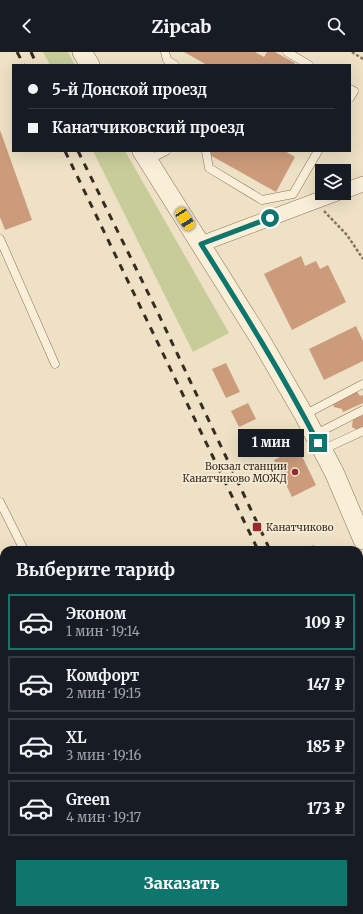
<!DOCTYPE html>
<html lang="ru">
<head>
<meta charset="utf-8">
<style>
  body { margin:0; font-family:Merriweather,serif; background:#242831; color:#f1f3f6; height:100vh; display:flex; flex-direction:column; font-size:15px; white-space:nowrap }
  * { box-sizing:border-box; margin:0 }
  p { font-size:13px; color:#9ea1a6 }
  .icon { flex:none; width:22px; height:22px; fill:none; stroke:currentColor; stroke-width:2; stroke-linecap:round; stroke-linejoin:round }
  .map { position:relative; flex:1; overflow:hidden }
  .sheet { position:absolute; left:0px; top:494px; width:363px; height:368px; display:flex; flex-direction:column; background:#171b24; border-radius:12px 12px 0 0; box-shadow:0 4px 16px #0002 }
  .sheet>* { flex:none }
  .banner { position:absolute; left:12px; top:12px; width:339px; height:88px; border-radius:0px; box-shadow:0 4px 16px #0002; display:grid; align-content:center; height:88px; padding:0 16px; background:#171b24 }
  .fabs { position:absolute; left:315px; top:112px; display:grid; gap:8px }
  .fabs a { display:grid; place-items:center; width:36px; height:36px; border-radius:0px; background:#171b24; box-shadow:0 4px 16px #0002; font-size:20px }
  .end { position:absolute; width:18px; height:18px; margin:-9px; border:5px solid #0f766e; background:#fff; box-shadow:0 0 0 2px #fff }
  .from { border-radius:50% }
  .bubble { position:absolute; height:28px; border-radius:0px; background:#171b24; box-shadow:0 4px 16px #0002; font-size:13px; font-weight:800; line-height:28px; text-align:center }
  .car { position:absolute; width:12px; height:24px; margin:-12px -6px; border-radius:5px; box-shadow:0 0 3px 1px #0007; background:linear-gradient(#f5c518 24%,#345 0 40%,#f5c518 0 76%,#345 0 86%,#f5c518 0) }
  .banner b { display:flex; align-items:center; gap:14px; height:38px; font-size:15px }
  .banner b+b { border-top:1px solid #363941 }
  .banner i { width:10px; height:10px; background:#f1f3f6 }
  ul { padding:0; list-style:none }
  li { display:flex; align-items:center; gap:12px; height:56px; margin:0 8px 6px; padding:0 8px; border:2px solid #363941; border-radius:0px }
  li div { flex:1 }
  li b { display:block; font-size:15px }
  li em { font-style:normal; font-weight:800 }
  li.on { border-color:#0f766e }
  li>.icon { width:36px; height:36px; stroke-width:1.5 }
  h2 { padding:0 16px; font-size:18px; line-height:48px }
  .action { display:flex; gap:8px; margin-top:auto; padding:8px 16px }
  .action a { flex:1; height:46px; border-radius:0px; background:#0f766e; color:#fff; font-size:16px; font-weight:800; line-height:46px; text-align:center }
  header { display:flex; justify-content:space-between; align-items:center; height:52px; padding:0 16px; background:#171b24; font-size:18px; font-weight:800 }
  .map>svg:first-child { display:block }
  .green { fill:#c7cc99 }
  .building { fill:#cc9b7b }
  .lines { fill:none; stroke-linecap:round; stroke-linejoin:round }
  .service-casing { stroke:#89725b; stroke-width:9 }
  .minor-casing { stroke:#89725b; stroke-width:16 }
  .tertiary-casing { stroke:#89725b; stroke-width:20 }
  .path { stroke:#89725b; stroke-width:2.5; stroke-dasharray:3 2; stroke-linecap:butt }
  .service { stroke:#f9eed8; stroke-width:8 }
  .minor { stroke:#f9eed8; stroke-width:15 }
  .tertiary { stroke:#f9eed8; stroke-width:19 }
  .rail { stroke:#392b1f; stroke-width:3; stroke-dasharray:7 7; stroke-linecap:butt }
  .route { stroke:#0f766e; stroke-width:5 }
  .poi-dot { fill:#972b2f; stroke:#f5ebd4; stroke-width:1.5 }
  .labels { text-anchor:middle; dominant-baseline:central; stroke-width:3.5; stroke-linejoin:round; paint-order:stroke }
  .poi-label { font-size:10px; fill:#392b1f; stroke:#f5ebd4; text-anchor:end }
</style>
</head>
<body>
<header><svg class="icon" aria-label="back" viewBox="0 0 24 24"><path d="M15 5l-7 7 7 7"/></svg>Zipcab<svg class="icon" aria-label="search" viewBox="0 0 24 24"><circle cx="10" cy="10" r="6"/><path d="M15 15l6 6"/></svg></header>
<div class="map">
<svg width="363" height="862" viewBox="0 0 363 862">
  <rect width="100%" height="100%" fill="#eee1c5"/>
  <g class="green">
    <polygon points="43,0 68,0 75,13 50,13"/>
    <polygon points="93,99 125,99 229,281 193,300"/>
    <polygon points="359,625 363,633 363,672 359,663"/>
  </g>
  <g class="building">
    <polygon points="184,0 255,0 264,5 267,0 275,0 295,11 294,13 207,13"/>
    <polygon points="0,78 32,168 5,178 0,165"/>
    <polygon points="212,99 285,99 295,105 276,140 210,103"/>
    <polygon points="301,204 305,214 316,209 320,217 328,213 346,250 292,278 264,222"/>
    <polygon points="356,274 363,289 363,309 324,328 309,297"/>
    <polygon points="226,311 240,340 226,346 212,317"/>
    <polygon points="356,338 360,344 363,343 363,351 343,360 342,357 334,355 332,350"/>
    <polygon points="248,351 256,367 239,375 231,359"/>
    <polygon points="363,363 363,376 357,378 352,375 353,367"/>
    <polygon points="298,396 316,433 292,445 274,408"/>
    <polygon points="314,493 316,498 302,498"/>
    <polygon points="359,521 363,529 363,581 359,573"/>
    <polygon points="0,634 4,641 4,747 0,740"/>
    <polygon points="130,858 159,858 161,862 133,862"/>
    <polygon points="223,858 266,858 268,862 224,862"/>
  </g>
  <g class="lines">
    <g class="service-casing">
      <g id="service">
        <polyline points="165,0 167,8 175,13"/>
        <polyline points="287,0 309,13"/>
        <polyline points="350,37 354,39 350,46"/>
        <polyline points="206,99 209,116 262,148 293,142 318,99"/>
        <polyline points="148,108 166,99"/>
        <polyline points="0,187 55,312"/>
        <polyline points="304,363 363,332"/>
        <polyline points="314,383 363,358"/>
        <polyline points="322,398 363,379"/>
        <polyline points="0,450 24,498"/>
        <polyline points="0,600 4,607"/>
        <polyline points="127,858 129,862"/>
        <polyline points="214,858 216,862"/>
      </g>
    </g>
    <g class="minor-casing">
      <g id="minor">
        <polyline points="344,139 363,132"/>
        <polyline points="201,192 337,141"/>
      </g>
    </g>
    <g class="tertiary-casing">
      <g id="tertiary">
        <polyline points="82,0 90,13"/>
        <polyline points="142,99 260,287 304,363 334,420 363,488"/>
      </g>
    </g>
    <g class="path">
      <polyline points="352,0 363,7"/>
      <polyline points="324,159 347,183 363,207"/>
    </g>
    <use href="#service" class="service"/>
    <use href="#minor" class="minor"/>
    <use href="#tertiary" class="tertiary"/>
    <g class="rail">
      <polyline points="17,0 24,13"/>
      <polyline points="31,0 37,13"/>
      <polyline points="65,99 258,498"/>
      <polyline points="78,99 158,261 270,498"/>
      <polyline points="359,684 363,692"/>
      <polyline points="359,706 363,714"/>
      <polyline points="0,853 4,862"/>
    </g>
  </g>
  <g class="lines">
    <path class="route" d="M 270,166 L 201,192 C 242,257 283,323 318,391"/>
  </g>
  <g class="poi-dot">
    <circle cx="295" cy="420" r="4"/>
    <rect x="252" y="470" width="10" height="10" rx="2"/>
  </g>
  <g class="labels">
    <g class="poi-label">
      <text x="287" y="414">Вокзал станции<tspan x="287" dy="12">Канатчиково МОЖД</tspan></text>
      <text x="266" y="475" text-anchor="start">Канатчиково</text>
    </g>
  </g>
</svg>
<div class="fabs">
<a><svg class="icon" aria-label="layers" viewBox="0 0 24 24"><path d="M12 4l9 5-9 5-9-5zM3 14l9 5 9-5"/></svg></a>
</div>
<i class="end from" style="left:270px;top:166px"></i>
<i class="end" style="left:318px;top:391px"></i>
<div class="bubble" style="left:238px;top:377px;width:66px">1 мин</div>
<i class="car" style="left:185px;top:167px;rotate:147deg"></i>
<div class="banner">
<b><i class="from"></i>5-й Донской проезд</b>
<b><i></i>Канатчиковский проезд</b>
</div>
<section class="sheet">
<h2>Выберите тариф</h2>
<ul>
<li class="on"><svg class="icon" aria-label="car" viewBox="0 0 24 24"><path d="M5 17H2v-5l4-1 3-4h7l3 4 3 1v5h-3M9 17h6M6 11h13"/><circle cx="7" cy="17" r="2"/><circle cx="17" cy="17" r="2"/></svg><div><b>Эконом</b><p>1 мин · 19:14</p></div><em>109 ₽</em></li>
<li><svg class="icon" aria-label="car" viewBox="0 0 24 24"><path d="M5 17H2v-5l4-1 3-4h7l3 4 3 1v5h-3M9 17h6M6 11h13"/><circle cx="7" cy="17" r="2"/><circle cx="17" cy="17" r="2"/></svg><div><b>Комфорт</b><p>2 мин · 19:15</p></div><em>147 ₽</em></li>
<li><svg class="icon" aria-label="car" viewBox="0 0 24 24"><path d="M5 17H2v-5l4-1 3-4h7l3 4 3 1v5h-3M9 17h6M6 11h13"/><circle cx="7" cy="17" r="2"/><circle cx="17" cy="17" r="2"/></svg><div><b>XL</b><p>3 мин · 19:16</p></div><em>185 ₽</em></li>
<li><svg class="icon" aria-label="car" viewBox="0 0 24 24"><path d="M5 17H2v-5l4-1 3-4h7l3 4 3 1v5h-3M9 17h6M6 11h13"/><circle cx="7" cy="17" r="2"/><circle cx="17" cy="17" r="2"/></svg><div><b>Green</b><p>4 мин · 19:17</p></div><em>173 ₽</em></li>
</ul>
<div class="action"><a>Заказать</a></div>
</section>
</div>
</body>
</html>
